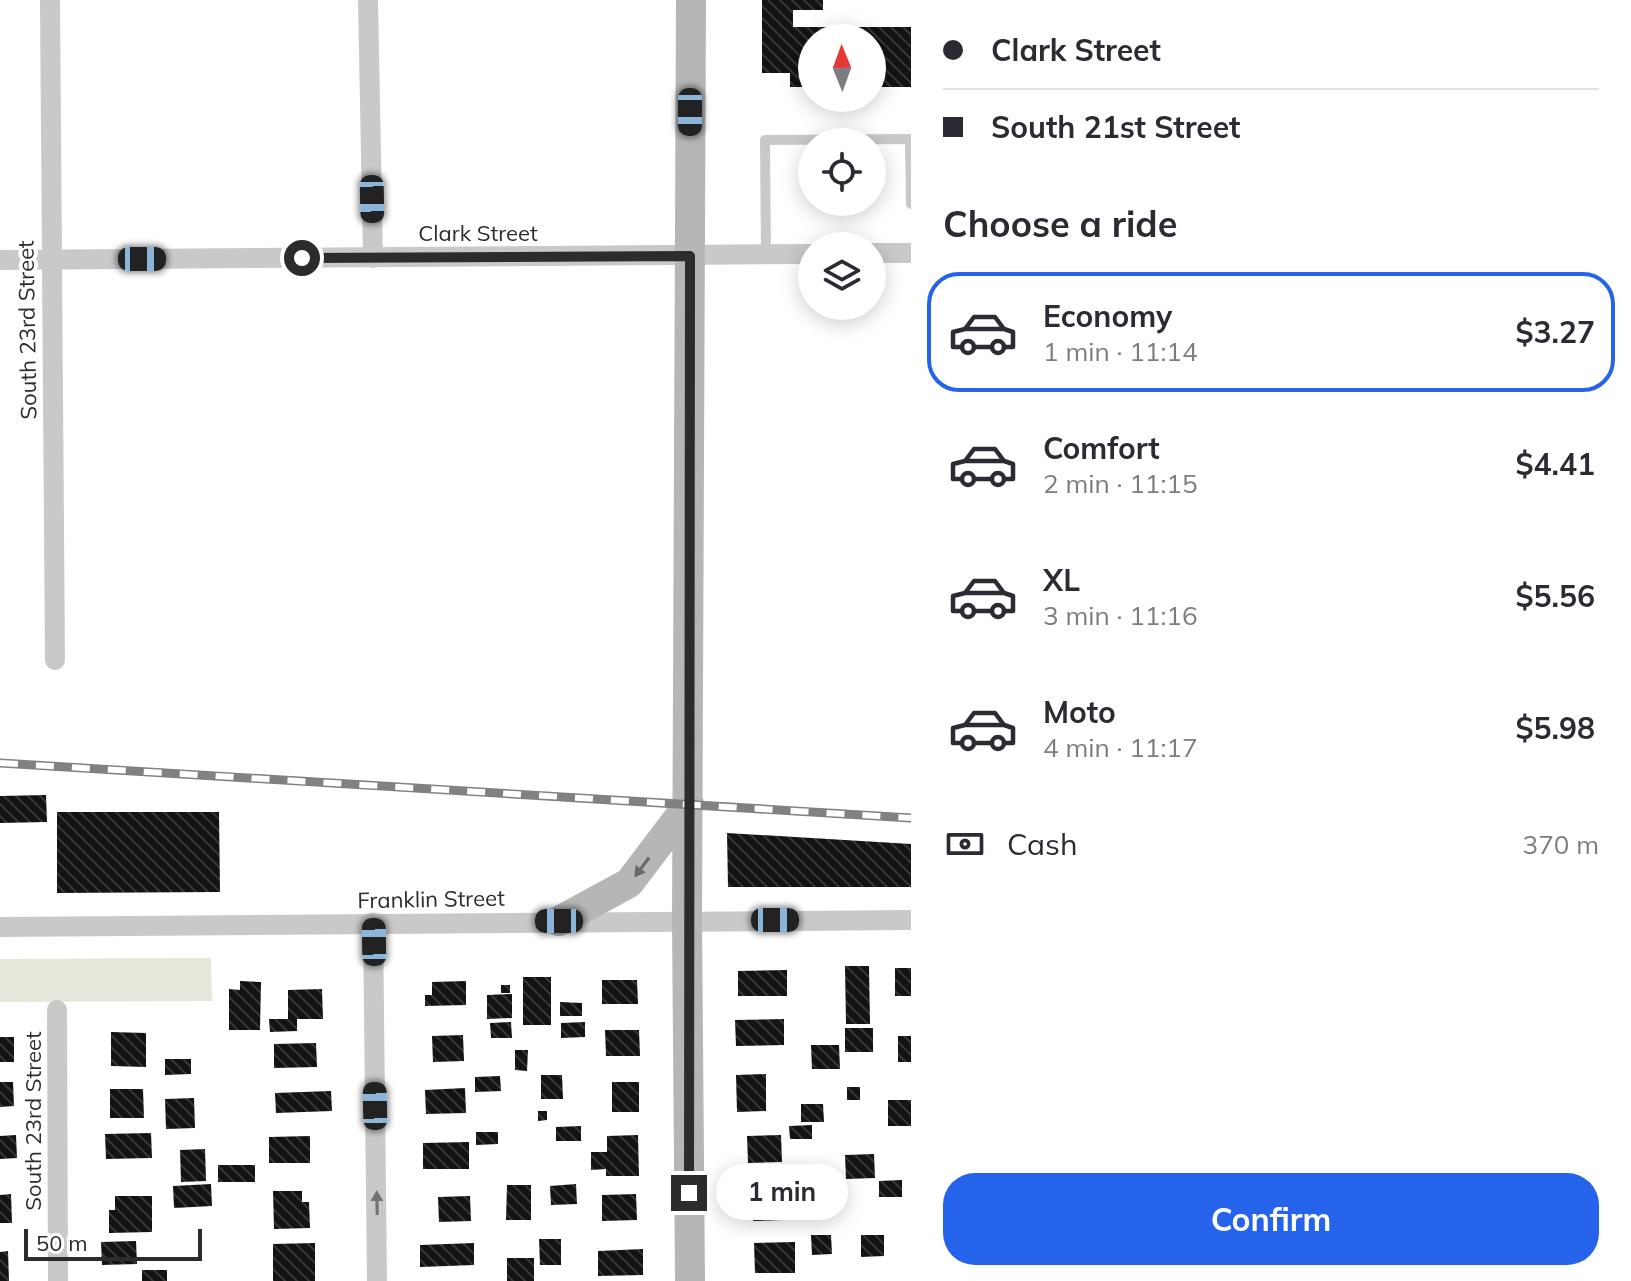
<!DOCTYPE html>
<html lang="en">
<head>
<meta charset="utf-8">
<style>
  body { margin:0; font-family:Mulish,sans-serif; background:#f7f7f7; color:#2b2b33; height:100vh; display:flex; flex-direction:column; font-size:30px; white-space:nowrap }
  * { box-sizing:border-box; margin:0 }
  p { font-size:26px; color:#7c7c81 }
  .icon { flex:none; width:44px; height:44px; fill:none; stroke:currentColor; stroke-width:2; stroke-linecap:round; stroke-linejoin:round }
  .map { position:relative; flex:1; overflow:hidden }
  .details { display:flex; flex-direction:column; background:#fff; width:720px }
  .details>* { flex:none }
  .guide { display:grid; align-content:center; height:176px; padding:0 32px; background:#fff }
  .needle { width:52px; rotate:359deg }
  .tools { position:absolute; left:798px; top:24px; display:grid; gap:16px }
  .tools a { display:grid; place-items:center; width:88px; height:88px; border-radius:50%; background:#fff; box-shadow:0 4px 20px #0003; font-size:40px }
  .scale { position:absolute; left:24px; bottom:20px; width:178px; box-sizing:border-box; padding-left:8px; border:4px solid #2c2c2c; border-top:0; font-size:22px; line-height:28px; white-space:nowrap; color:#2c2c2c; -webkit-text-stroke:6px #fff; paint-order:stroke }
  .end { position:absolute; width:36px; height:36px; margin:-18px; border:10px solid #2c2c2c; background:#fff; box-shadow:0 0 0 4px #fff }
  .from { border-radius:50% }
  .bubble { position:absolute; height:56px; border-radius:28px; background:#fff; box-shadow:0 4px 20px #0003; font-size:26px; font-weight:700; line-height:56px; text-align:center }
  .car { position:absolute; width:24px; height:48px; margin:-24px -12px; border-radius:10px; box-shadow:0 0 6px 2px #0007; background:linear-gradient(#222 24%,#8ab4d8 0 40%,#222 0 76%,#8ab4d8 0 86%,#222 0) }
  .guide b { display:flex; align-items:center; gap:28px; height:76px; font-size:30px }
  .guide b+b { border-top:2px solid #e1e1e2 }
  .guide i { width:20px; height:20px; background:#2b2b33 }
  ul { padding:0; list-style:none }
  li { display:flex; align-items:center; gap:24px; height:120px; margin:0 16px 12px; padding:0 16px; border:4px solid transparent; border-radius:32px }
  li div { flex:1 }
  li b { display:block; font-size:30px }
  li em { font-style:normal; font-weight:700 }
  li.current { border-color:#2563eb }
  li>.icon { width:72px; height:72px; stroke-width:1.5 }
  h2 { padding:0 32px; font-size:36px; line-height:96px }
  .pay { display:flex; align-items:center; gap:20px; height:88px; padding:0 32px; font-size:30px }
  .pay p { margin-inline-start:auto }
  .cta { display:flex; gap:16px; margin-top:auto; padding:16px 32px }
  .cta a { flex:1; height:92px; border-radius:32px; background:#2563eb; color:#fff; font-size:32px; font-weight:700; line-height:92px; text-align:center }
  main { display:flex; flex:1; min-height:0 }
  .map>svg:first-child { display:block }
  .green { fill:#e3e8db }
  .building { fill:url(#building-back-hatch) }
  .lines { fill:none; stroke-linecap:round; stroke-linejoin:round }
  .service { stroke:#c9c9c9; stroke-width:10 }
  .minor { stroke:#c9c9c9; stroke-width:20 }
  .secondary { stroke:#b6b6b6; stroke-width:30 }
  .rail-casing { stroke:#818181; stroke-width:9 }
  .rail { stroke:#fff; stroke-width:6; stroke-dasharray:18; stroke-linecap:butt }
  .oneway { fill:#6a6a6a }
  .oneway2 { fill:#737373 }
  .route { stroke:#2c2c2c; stroke-width:10 }
  .labels { text-anchor:middle; dominant-baseline:central; stroke-width:8; stroke-linejoin:round; paint-order:stroke }
  .street-label { font-size:22px; fill:#2c2c2c; stroke:#fff }
</style>
</head>
<body>
<main>
<div class="map">
<svg width="911" height="1281" viewBox="0 0 911 1281">
  <defs>
    <pattern id="building-back-hatch" width="6" height="6" patternUnits="userSpaceOnUse" patternTransform="scale(2)"><rect width="6" height="6" fill="#131313"/><path d="M-1 5l2 2M0 0l6 6M5-1l2 2" fill="none" stroke="#363636"/></pattern>
  </defs>
  <rect width="100%" height="100%" fill="#fff"/>
  <polygon class="green" points="211,958 212,1001 0,1002 0,959"/>
  <g class="building">
    <polygon points="762,0 823,0 823,10 793,10 793,27 911,27 911,87 872,87 872,38 812,38 812,87 790,87 790,73 762,73"/>
    <polygon points="46,795 47,822 0,823 0,796"/>
    <polygon points="57,812 219,812 220,892 57,893"/>
    <polygon points="727,833 911,844 911,887 728,887"/>
    <polygon points="845,966 869,966 870,1024 846,1024"/>
    <rect x="895" y="968" width="16" height="28"/>
    <polygon points="787,970 787,996 738,996 738,971"/>
    <rect x="523" y="977" width="28" height="48"/>
    <polygon points="602,980 637,980 638,1004 602,1004"/>
    <polygon points="240,981 261,982 260,1030 229,1030 229,989 240,990"/>
    <polygon points="466,981 466,1005 425,1006 425,995 432,995 432,982"/>
    <rect x="501" y="985" width="9" height="8"/>
    <polygon points="322,989 323,1019 297,1019 297,1031 270,1032 269,1019 288,1019 288,990"/>
    <polygon points="512,994 512,1018 487,1019 487,995"/>
    <polygon points="560,1002 582,1003 582,1016 560,1016"/>
    <polygon points="784,1019 784,1045 736,1046 735,1020"/>
    <polygon points="511,1022 512,1038 491,1038 490,1023"/>
    <polygon points="585,1022 585,1037 561,1038 561,1023"/>
    <rect x="845" y="1028" width="28" height="24"/>
    <polygon points="605,1030 639,1030 640,1056 606,1056"/>
    <polygon points="111,1032 146,1033 146,1067 111,1066"/>
    <polygon points="463,1035 464,1061 433,1062 432,1036"/>
    <rect x="898" y="1036" width="13" height="26"/>
    <rect x="0" y="1037" width="14" height="25"/>
    <polygon points="316,1043 317,1067 274,1068 274,1044"/>
    <polygon points="811,1045 839,1045 840,1069 812,1069"/>
    <polygon points="515,1050 528,1050 527,1071 515,1070"/>
    <polygon points="165,1059 191,1059 191,1074 165,1075"/>
    <polygon points="766,1074 766,1111 737,1112 736,1075"/>
    <polygon points="541,1075 562,1075 563,1099 541,1099"/>
    <polygon points="500,1076 501,1091 475,1092 475,1077"/>
    <polygon points="0,1082 13,1082 14,1106 0,1107"/>
    <rect x="612" y="1082" width="27" height="30"/>
    <rect x="847" y="1087" width="13" height="13"/>
    <polygon points="465,1088 466,1113 426,1114 425,1090"/>
    <polygon points="110,1089 143,1089 144,1118 110,1118"/>
    <polygon points="331,1091 332,1111 276,1113 275,1093"/>
    <polygon points="194,1098 195,1128 166,1129 165,1099"/>
    <rect x="888" y="1100" width="23" height="26"/>
    <polygon points="801,1104 823,1104 824,1122 801,1122"/>
    <polygon points="538,1111 547,1111 547,1120 538,1121"/>
    <polygon points="812,1125 812,1139 790,1139 789,1126"/>
    <polygon points="581,1126 581,1141 556,1141 556,1127"/>
    <polygon points="476,1132 498,1132 498,1144 476,1145"/>
    <polygon points="151,1133 152,1158 106,1159 105,1134"/>
    <polygon points="16,1135 17,1158 0,1159 0,1136"/>
    <polygon points="638,1135 639,1176 606,1176 606,1169 591,1170 591,1152 607,1152 607,1136"/>
    <polygon points="781,1135 782,1162 748,1163 747,1136"/>
    <polygon points="310,1136 310,1163 269,1163 269,1137"/>
    <polygon points="469,1142 469,1169 423,1169 423,1143"/>
    <polygon points="205,1149 206,1181 181,1182 180,1150"/>
    <polygon points="874,1154 875,1178 846,1179 845,1155"/>
    <rect x="218" y="1165" width="37" height="17"/>
    <polygon points="902,1180 902,1197 879,1197 879,1181"/>
    <polygon points="211,1184 212,1206 174,1208 173,1186"/>
    <polygon points="576,1184 577,1204 551,1205 550,1186"/>
    <polygon points="797,1184 820,1184 820,1201 798,1201"/>
    <polygon points="507,1185 531,1185 531,1220 506,1220"/>
    <polygon points="273,1191 302,1191 302,1202 309,1202 310,1228 274,1229"/>
    <polygon points="783,1192 784,1220 753,1221 753,1193"/>
    <polygon points="11,1194 12,1223 0,1223 0,1195"/>
    <polygon points="636,1194 637,1220 602,1221 602,1195"/>
    <polygon points="115,1196 152,1196 152,1232 109,1233 109,1210 115,1210"/>
    <polygon points="470,1196 471,1221 439,1222 438,1197"/>
    <polygon points="811,1235 831,1235 832,1254 812,1255"/>
    <polygon points="861,1235 884,1235 884,1256 861,1257"/>
    <polygon points="539,1239 561,1239 561,1265 540,1265"/>
    <polygon points="136,1241 137,1264 102,1265 101,1242"/>
    <polygon points="795,1242 795,1273 755,1273 754,1243"/>
    <polygon points="315,1243 315,1281 273,1281 273,1244"/>
    <polygon points="474,1243 474,1265 420,1267 420,1245"/>
    <polygon points="643,1249 643,1275 598,1276 598,1251"/>
    <polygon points="8,1251 9,1281 0,1281 0,1252"/>
    <rect x="507" y="1258" width="27" height="23"/>
    <rect x="142" y="1270" width="25" height="11"/>
  </g>
  <g class="lines">
    <polyline class="service" points="766,255 765,140 910,139 911,204"/>
    <g class="minor">
      <polyline points="50,0 55,660"/>
      <polyline points="368,0 373,258"/>
      <polyline points="872,253 911,253"/>
      <polyline points="0,260 812,254"/>
      <polyline points="373,923 377,1281"/>
      <polyline points="0,927 911,920"/>
      <polyline points="57,1010 58,1281"/>
    </g>
    <g class="secondary">
      <polyline points="559,921 629,883 689,804"/>
      <polyline points="690,1281 687,920 691,0"/>
    </g>
    <g class="rail-casing">
      <polyline id="rail" points="0,763 911,818"/>
    </g>
    <use href="#rail" class="rail"/>
  </g>
  <defs><path id="oneway-solid" d="M-6-.8H1V-3.2L6.5 0L1 3.2V.8H-6Z" transform="scale(2)"/></defs>
  <use class="oneway" href="#oneway-solid" transform="translate(642 867) rotate(127)"/>
  <use class="oneway2" href="#oneway-solid" transform="translate(377 1203) rotate(-91)"/>
  <g class="lines">
    <polyline class="route" points="302,258 690,256 689,1193"/>
  </g>
  <g class="labels">
    <g class="street-label">
      <text x="478" y="233">Clark Street</text>
      <text transform="translate(27 330) rotate(-91)">South 23rd Street</text>
      <text transform="translate(431 899) rotate(-1)">Franklin Street</text>
      <text transform="translate(33 1121) rotate(-90)">South 23rd Street</text>
    </g>
  </g>
</svg>
<div class="tools">
<a><svg class="needle" viewBox="-14 -14 28 28"><path d="M0-13l5 13h-10z" fill="#e53935"/><path d="M0 13l5-13h-10z" fill="#7c7c81"/></svg></a>
<a><svg class="icon" aria-label="locate" viewBox="0 0 24 24"><circle cx="12" cy="12" r="6"/><path d="M12 2v4M12 18v4M2 12h4M18 12h4"/></svg></a>
<a><svg class="icon" aria-label="layers" viewBox="0 0 24 24"><path d="M12 4l9 5-9 5-9-5zM3 14l9 5 9-5"/></svg></a>
</div>
<div class="scale">50 m</div>
<i class="end from" style="left:302px;top:258px"></i>
<i class="end" style="left:689px;top:1193px"></i>
<div class="bubble" style="left:716px;top:1164px;width:132px">1 min</div>
<i class="car" style="left:690px;top:112px;rotate:180deg"></i>
<i class="car" style="left:372px;top:199px;rotate:179deg"></i>
<i class="car" style="left:142px;top:259px;rotate:90deg"></i>
<i class="car" style="left:775px;top:920px;rotate:90deg"></i>
<i class="car" style="left:559px;top:921px;rotate:270deg"></i>
<i class="car" style="left:374px;top:942px;rotate:359deg"></i>
<i class="car" style="left:375px;top:1106px;rotate:359deg"></i>
</div>
<section class="details">
<div class="guide">
<b><i class="from"></i>Clark Street</b>
<b><i></i>South 21st Street</b>
</div>
<h2>Choose a ride</h2>
<ul>
<li class="current"><svg class="icon" aria-label="car" viewBox="0 0 24 24"><path d="M5 17H2v-5l4-1 3-4h7l3 4 3 1v5h-3M9 17h6M6 11h13"/><circle cx="7" cy="17" r="2"/><circle cx="17" cy="17" r="2"/></svg><div><b>Economy</b><p>1 min · 11:14</p></div><em>$3.27</em></li>
<li><svg class="icon" aria-label="car" viewBox="0 0 24 24"><path d="M5 17H2v-5l4-1 3-4h7l3 4 3 1v5h-3M9 17h6M6 11h13"/><circle cx="7" cy="17" r="2"/><circle cx="17" cy="17" r="2"/></svg><div><b>Comfort</b><p>2 min · 11:15</p></div><em>$4.41</em></li>
<li><svg class="icon" aria-label="car" viewBox="0 0 24 24"><path d="M5 17H2v-5l4-1 3-4h7l3 4 3 1v5h-3M9 17h6M6 11h13"/><circle cx="7" cy="17" r="2"/><circle cx="17" cy="17" r="2"/></svg><div><b>XL</b><p>3 min · 11:16</p></div><em>$5.56</em></li>
<li><svg class="icon" aria-label="car" viewBox="0 0 24 24"><path d="M5 17H2v-5l4-1 3-4h7l3 4 3 1v5h-3M9 17h6M6 11h13"/><circle cx="7" cy="17" r="2"/><circle cx="17" cy="17" r="2"/></svg><div><b>Moto</b><p>4 min · 11:17</p></div><em>$5.98</em></li>
</ul>
<div class="pay"><svg class="icon" aria-label="cash" viewBox="0 0 24 24"><path d="M3 7h18v10H3z"/><circle cx="12" cy="12" r="2"/></svg>Cash<p>370 m</p></div>
<div class="cta"><a>Confirm</a></div>
</section>
</main>
</body>
</html>
